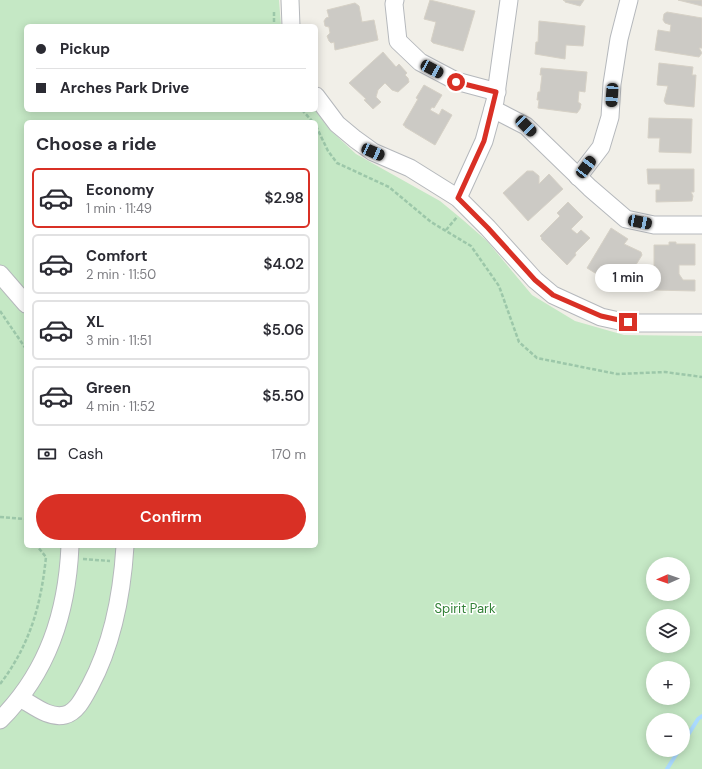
<!DOCTYPE html>
<html lang="en">
<head>
<meta charset="utf-8">
<style>
  body { margin:0; font-family:"DM Sans",sans-serif; background:#f2f2f3; color:#2b2b33; height:100vh; display:flex; flex-direction:column; font-size:15px; white-space:nowrap }
  * { box-sizing:border-box; margin:0 }
  p { font-size:13px; color:#7c7c81 }
  .icon { flex:none; width:22px; height:22px; fill:none; stroke:currentColor; stroke-width:2; stroke-linecap:round; stroke-linejoin:round }
  .map { position:relative; flex:1; overflow:hidden }
  .drawer { position:absolute; left:24px; top:120px; width:294px; height:428px; display:flex; flex-direction:column; background:#fff; border-radius:6px; box-shadow:0 2px 10px #0003 }
  .drawer>* { flex:none }
  .hud { position:absolute; left:24px; top:24px; width:294px; height:88px; border-radius:6px; box-shadow:0 2px 10px #0003; display:grid; align-content:center; height:88px; padding:0 12px; background:#fff }
  .needle { width:26px; rotate:268deg }
  .fabs { position:absolute; left:646px; top:557px; display:grid; gap:8px }
  .fabs a { display:grid; place-items:center; width:44px; height:44px; border-radius:50%; background:#fff; box-shadow:0 2px 10px #0003; font-size:20px }
  .end { position:absolute; width:18px; height:18px; margin:-9px; border:5px solid #d93025; background:#fff; box-shadow:0 0 0 2px #fff }
  .from { border-radius:50% }
  .bubble { position:absolute; height:28px; border-radius:14px; background:#fff; box-shadow:0 2px 10px #0003; font-size:13px; font-weight:600; line-height:28px; text-align:center }
  .car { position:absolute; width:12px; height:24px; margin:-12px -6px; border-radius:5px; box-shadow:0 0 3px 1px #0007; background:linear-gradient(#222 24%,#8ab4d8 0 40%,#222 0 76%,#8ab4d8 0 86%,#222 0) }
  .hud b { display:flex; align-items:center; gap:14px; height:38px; font-size:15px }
  .hud b+b { border-top:1px solid #e1e1e2 }
  .hud i { width:10px; height:10px; background:#2b2b33 }
  ul { padding:0; list-style:none }
  li { display:flex; align-items:center; gap:12px; height:60px; margin:0 8px 6px; padding:0 4px; border:2px solid #e1e1e2; border-radius:6px }
  li div { flex:1 }
  li b { display:block; font-size:15px }
  li em { font-style:normal; font-weight:600 }
  li.active { border-color:#d93025 }
  li>.icon { width:36px; height:36px; stroke-width:1.5 }
  h2 { padding:0 12px; font-size:18px; line-height:48px }
  .pay { display:flex; align-items:center; gap:10px; height:44px; padding:0 12px; font-size:15px }
  .pay p { margin-inline-start:auto }
  .primary-button { display:flex; gap:8px; margin-top:auto; padding:8px 12px }
  .primary-button a { flex:1; height:46px; border-radius:24px; background:#d93025; color:#fff; font-size:16px; font-weight:600; line-height:46px; text-align:center }
  .map>svg:first-child { display:block }
  .green { fill:#c5e8c5; fill-rule:evenodd }
  .lines { fill:none; stroke-linecap:round; stroke-linejoin:round }
  .stream { stroke:#aadaff; stroke-width:4 }
  .building { fill:#cccac5; stroke:#d6d1c6 }
  .minor-casing { stroke:#b5b8bc; stroke-width:19 }
  .path { stroke:#9cc7a9; stroke-width:2.5; stroke-dasharray:4 2; stroke-linecap:butt }
  .minor { stroke:#fff; stroke-width:17 }
  .route { stroke:#d93025; stroke-width:5 }
  .labels { text-anchor:middle; dominant-baseline:central; stroke-width:3; stroke-linejoin:round; paint-order:stroke }
  .park-label { font-size:13px; fill:#348238; stroke:#fff }
</style>
</head>
<body>
<div class="map">
<svg width="702" height="769" viewBox="0 0 702 769">
  <rect width="100%" height="100%" fill="#f1efe8"/>
  <path class="green" d="M 0,0 L 279,0 L 281,26 L 26,26 L 26,110 L 315,110 L 329,129 L 356,154 L 440,201 L 463,220 L 487,241 L 532,295 L 575,321 L 624,335 L 702,336 L 702,769 L 0,769 ZM 26,122 L 316,122 L 316,546 L 26,546 ZM 653,564 L 683,564 L 683,594 L 653,594 ZM 653,616 L 683,616 L 683,646 L 653,646 ZM 653,668 L 683,668 L 683,698 L 653,698 ZM 653,720 L 683,720 L 683,750 L 653,750 Z"/>
  <g class="lines">
    <g class="stream">
      <polyline points="683,743 698,719 702,716"/>
      <polyline points="667,769 679,750"/>
    </g>
  </g>
  <g class="building">
    <polygon points="430,0 475,11 463,51 433,43 431,41 436,22 424,19"/>
    <polygon points="563,0 584,0 580,6 565,2 565,1"/>
    <polygon points="678,0 702,0 702,6"/>
    <polygon points="355,3 359,6 362,22 374,20 378,40 335,50 334,42 331,43 329,41 327,36 330,33 329,27 325,26 324,21 326,18 329,17 327,10"/>
    <polygon points="667,12 702,18 702,48 699,48 702,53 699,57 655,50 658,30 670,32 671,25 665,23 663,20 664,14"/>
    <polygon points="539,21 585,26 583,46 566,45 565,59 535,54 536,42 538,42"/>
    <polygon points="383,52 396,67 399,64 407,73 405,75 408,78 409,82 398,92 392,90 385,83 378,90 376,97 381,102 373,109 364,100 366,99 349,83"/>
    <polygon points="659,63 693,67 692,75 696,75 694,107 666,104 664,101 668,86 657,85"/>
    <polygon points="541,68 587,72 585,92 579,91 578,102 581,104 580,109 577,113 538,108 539,100 537,100 538,92 540,92 542,75 540,75"/>
    <polygon points="424,85 442,95 434,108 432,107 430,110 439,115 442,109 452,115 435,145 405,127 405,126 403,125 418,99 416,98"/>
    <polygon points="649,118 692,119 691,153 659,152 660,138 648,138"/>
    <polygon points="647,169 694,169 694,192 691,192 693,196 692,201 656,202 656,190 660,190 660,184 648,184"/>
    <polygon points="527,171 533,171 539,176 539,184 549,174 563,189 528,221 503,193"/>
    <polygon points="568,202 583,217 571,229 577,234 581,230 590,238 575,253 576,255 567,265 541,239 542,238 540,236 560,216 557,213"/>
    <polygon points="611,228 628,239 624,244 641,252 642,255 621,289 587,268"/>
    <polygon points="669,242 676,242 676,244 695,244 695,265 679,265 679,274 683,280 695,280 695,291 654,290 654,245 669,245"/>
  </g>
  <g class="lines">
    <g class="minor-casing">
      <g id="minor">
        <polyline points="290,0 291,26"/>
        <polyline points="395,0 394,4 398,41 420,62 456,81 497,92"/>
        <polyline points="316,96 337,124 355,139 373,152 410,168 458,198 488,228 535,280 553,295 601,317 628,323 702,323"/>
        <polyline points="493,109 526,126 590,188 626,219 654,225 702,225"/>
        <polyline points="578,177 601,147 610,117 612,84 619,39 629,0"/>
        <polyline points="458,198 484,141 495,101 509,0"/>
        <polyline points="0,274 26,304"/>
        <path d="M 20,698 C 33,705 49,719 65,715 C 77,712 84,697 90,686 C 113,643 122,595 125,546"/>
        <path d="M 0,720 C 48,672 67,613 70,546"/>
      </g>
    </g>
    <g class="path">
      <polyline points="274,12 274,26"/>
      <polyline points="302,110 313,122"/>
      <polyline points="316,126 328,151 337,163 389,187 431,222 471,246 499,286 519,342 537,358 617,374 665,372 702,377"/>
      <polyline points="446,230 457,217"/>
      <polyline points="0,311 26,349"/>
      <polyline points="0,517 26,519"/>
      <polyline points="83,559 110,561"/>
      <path d="M 0,684 C 30,645 41,605 46,557 L 37,546"/>
    </g>
    <use href="#minor" class="minor"/>
  </g>
  <g class="lines">
    <polyline class="route" points="456,82 496,92 484,141 458,198 488,228 535,280 553,295 601,316 628,322"/>
  </g>
  <g class="labels">
    <g class="park-label">
      <text x="465" y="608">Spirit Park</text>
    </g>
  </g>
</svg>
<div class="fabs">
<a><svg class="needle" viewBox="-14 -14 28 28"><path d="M0-13l5 13h-10z" fill="#e53935"/><path d="M0 13l5-13h-10z" fill="#7c7c81"/></svg></a>
<a><svg class="icon" aria-label="layers" viewBox="0 0 24 24"><path d="M12 4l9 5-9 5-9-5zM3 14l9 5 9-5"/></svg></a>
<a>+</a>
<a>−</a>
</div>
<i class="end from" style="left:456px;top:82px"></i>
<i class="end" style="left:628px;top:322px"></i>
<div class="bubble" style="left:595px;top:264px;width:66px">1 min</div>
<i class="car" style="left:432px;top:69px;rotate:118deg"></i>
<i class="car" style="left:612px;top:95px;rotate:184deg"></i>
<i class="car" style="left:526px;top:126px;rotate:135deg"></i>
<i class="car" style="left:373px;top:152px;rotate:114deg"></i>
<i class="car" style="left:586px;top:167px;rotate:37deg"></i>
<i class="car" style="left:640px;top:222px;rotate:101deg"></i>
<div class="hud">
<b><i class="from"></i>Pickup</b>
<b><i></i>Arches Park Drive</b>
</div>
<section class="drawer">
<h2>Choose a ride</h2>
<ul>
<li class="active"><svg class="icon" aria-label="car" viewBox="0 0 24 24"><path d="M5 17H2v-5l4-1 3-4h7l3 4 3 1v5h-3M9 17h6M6 11h13"/><circle cx="7" cy="17" r="2"/><circle cx="17" cy="17" r="2"/></svg><div><b>Economy</b><p>1 min · 11:49</p></div><em>$2.98</em></li>
<li><svg class="icon" aria-label="car" viewBox="0 0 24 24"><path d="M5 17H2v-5l4-1 3-4h7l3 4 3 1v5h-3M9 17h6M6 11h13"/><circle cx="7" cy="17" r="2"/><circle cx="17" cy="17" r="2"/></svg><div><b>Comfort</b><p>2 min · 11:50</p></div><em>$4.02</em></li>
<li><svg class="icon" aria-label="car" viewBox="0 0 24 24"><path d="M5 17H2v-5l4-1 3-4h7l3 4 3 1v5h-3M9 17h6M6 11h13"/><circle cx="7" cy="17" r="2"/><circle cx="17" cy="17" r="2"/></svg><div><b>XL</b><p>3 min · 11:51</p></div><em>$5.06</em></li>
<li><svg class="icon" aria-label="car" viewBox="0 0 24 24"><path d="M5 17H2v-5l4-1 3-4h7l3 4 3 1v5h-3M9 17h6M6 11h13"/><circle cx="7" cy="17" r="2"/><circle cx="17" cy="17" r="2"/></svg><div><b>Green</b><p>4 min · 11:52</p></div><em>$5.50</em></li>
</ul>
<div class="pay"><svg class="icon" aria-label="cash" viewBox="0 0 24 24"><path d="M3 7h18v10H3z"/><circle cx="12" cy="12" r="2"/></svg>Cash<p>170 m</p></div>
<div class="primary-button"><a>Confirm</a></div>
</section>
</div>
</body>
</html>
